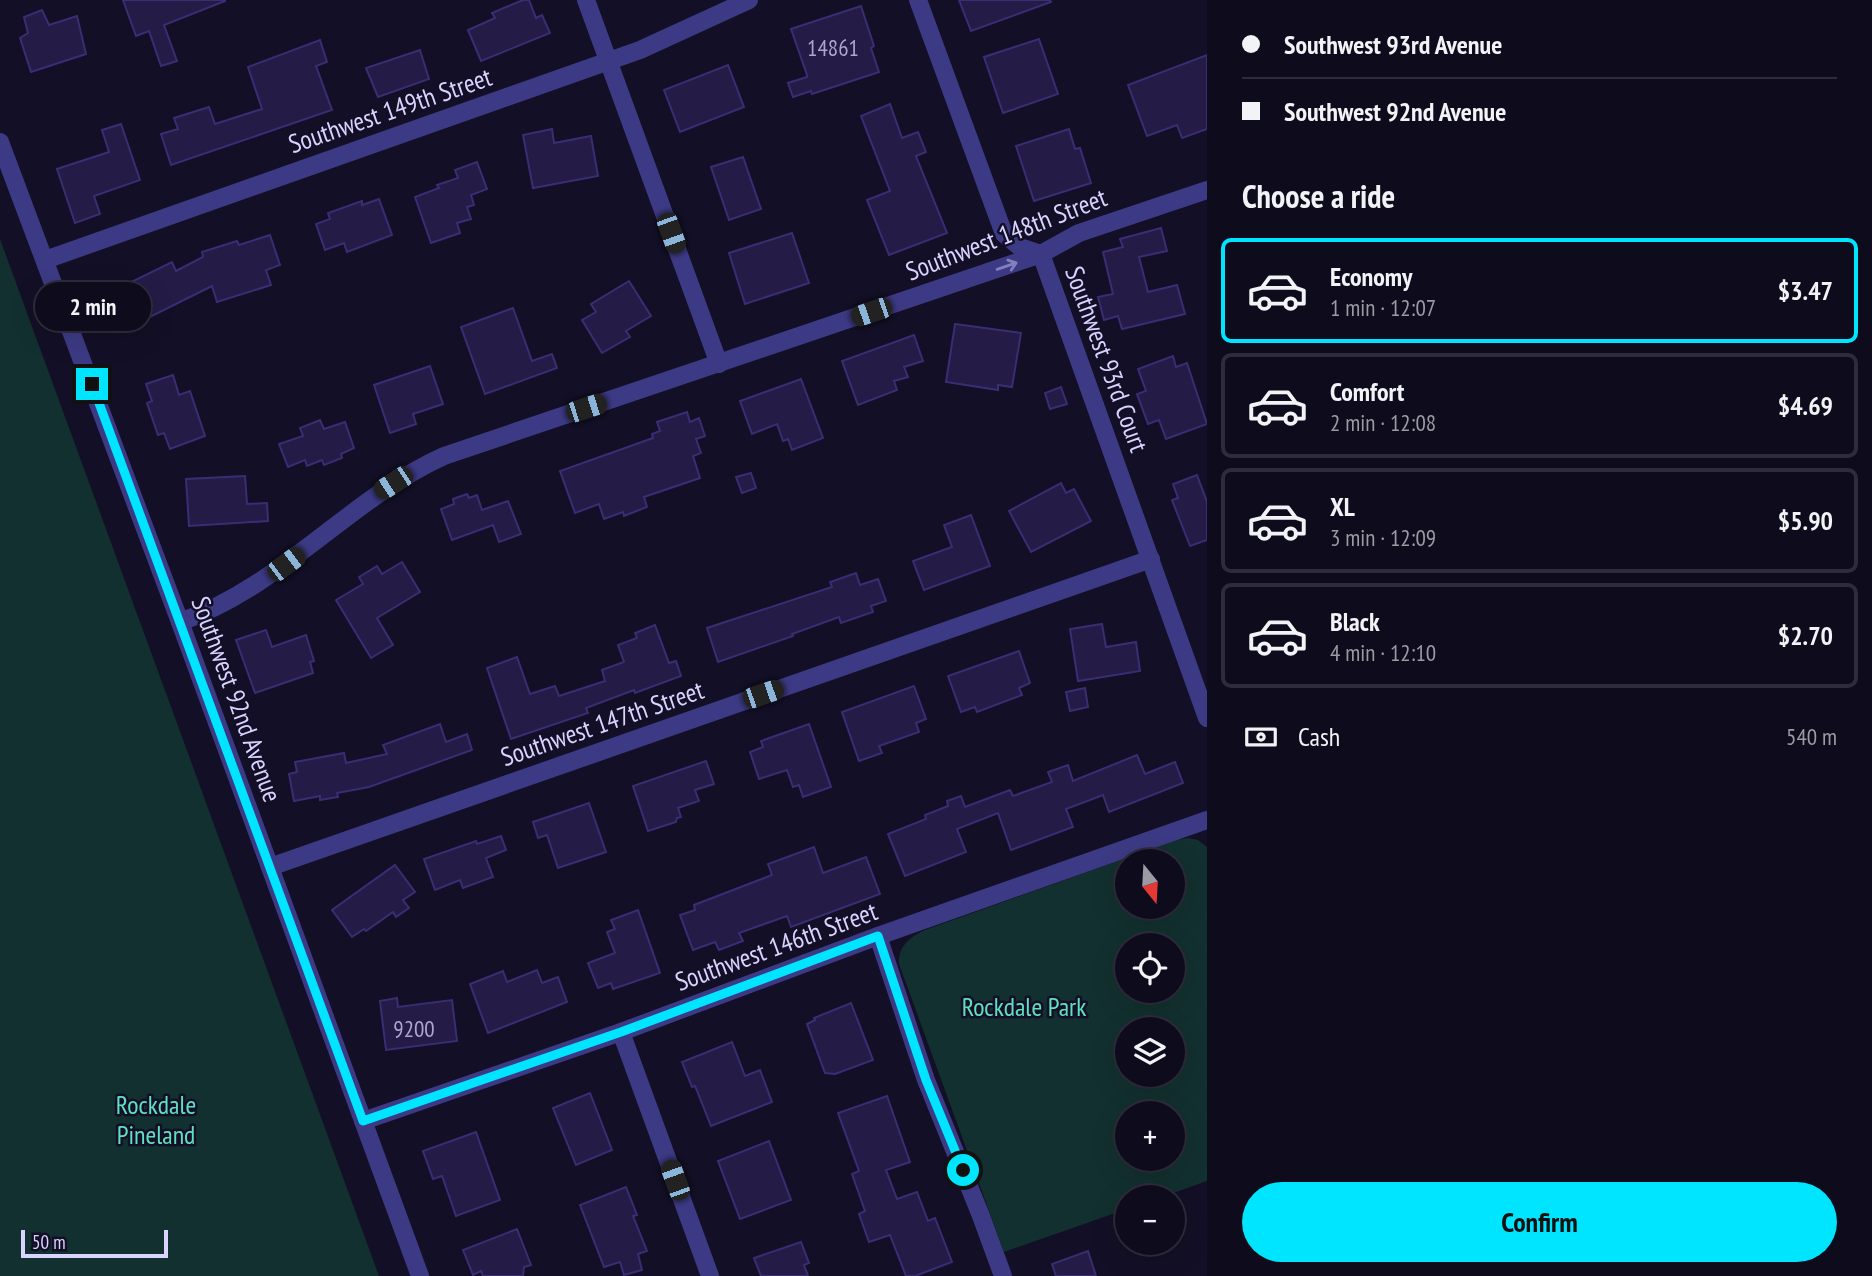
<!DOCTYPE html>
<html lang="en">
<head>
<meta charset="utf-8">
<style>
  body { margin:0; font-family:"PT Sans Narrow",sans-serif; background:#171425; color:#f1f3f6; height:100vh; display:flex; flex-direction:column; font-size:26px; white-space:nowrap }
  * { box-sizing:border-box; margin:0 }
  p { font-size:23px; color:#9b9ba3 }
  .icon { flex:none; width:38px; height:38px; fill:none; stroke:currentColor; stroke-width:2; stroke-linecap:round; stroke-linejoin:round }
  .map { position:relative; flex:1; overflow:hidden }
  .sheet { display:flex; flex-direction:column; background:#0e0b1c; width:665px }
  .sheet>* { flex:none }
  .top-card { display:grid; align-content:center; height:154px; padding:0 35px; background:#0e0b1c }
  .needle { width:46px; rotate:162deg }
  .fabs { position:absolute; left:1115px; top:849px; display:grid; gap:14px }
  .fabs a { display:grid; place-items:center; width:70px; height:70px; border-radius:50%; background:#0e0b1c; box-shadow:0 7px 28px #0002,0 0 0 2px #2e2b3b; font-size:35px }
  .scale { position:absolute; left:21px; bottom:18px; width:147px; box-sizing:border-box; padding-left:7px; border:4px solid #d9d4ff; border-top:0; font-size:19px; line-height:24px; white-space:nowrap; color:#d9d4ff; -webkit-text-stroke:5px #130f26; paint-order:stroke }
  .end { position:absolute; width:32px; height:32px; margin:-16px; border:9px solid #00e5ff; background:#111; box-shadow:0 0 0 4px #111 }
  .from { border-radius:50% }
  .bubble { position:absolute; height:49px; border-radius:24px; background:#0e0b1c; box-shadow:0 7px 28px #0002,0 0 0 2px #2e2b3b; font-size:23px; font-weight:600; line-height:49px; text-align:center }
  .car { position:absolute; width:21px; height:42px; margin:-21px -10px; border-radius:9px; box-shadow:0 0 5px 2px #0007; background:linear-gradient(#222 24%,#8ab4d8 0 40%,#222 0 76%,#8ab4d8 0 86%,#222 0) }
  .top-card b { display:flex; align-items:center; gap:24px; height:66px; font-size:26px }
  .top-card b+b { border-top:2px solid #2e2b3b }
  .top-card i { width:18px; height:18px; background:#f1f3f6 }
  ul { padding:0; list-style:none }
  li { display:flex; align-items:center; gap:21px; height:105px; margin:0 14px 10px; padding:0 21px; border:4px solid #2e2b3b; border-radius:10px }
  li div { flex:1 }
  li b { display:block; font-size:26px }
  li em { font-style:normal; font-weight:600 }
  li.current { border-color:#00e5ff }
  li>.icon { width:63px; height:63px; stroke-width:1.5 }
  h2 { padding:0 35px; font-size:32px; line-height:84px }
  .pay { display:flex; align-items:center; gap:18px; height:77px; padding:0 35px; font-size:26px }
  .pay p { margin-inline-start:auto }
  .primary-button { display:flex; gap:14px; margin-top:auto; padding:14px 35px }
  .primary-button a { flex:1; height:80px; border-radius:42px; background:#00e5ff; color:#111; font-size:28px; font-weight:600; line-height:80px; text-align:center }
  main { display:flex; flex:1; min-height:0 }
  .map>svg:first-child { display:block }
  .green { fill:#12302f; fill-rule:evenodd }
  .building { fill:#241b47; stroke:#3b2d73; stroke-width:2 }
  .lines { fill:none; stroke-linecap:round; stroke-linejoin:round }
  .minor { stroke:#3d3a85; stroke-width:18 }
  .tertiary { stroke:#3d3a85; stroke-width:18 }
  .oneway { stroke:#837fbc }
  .route { stroke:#00e5ff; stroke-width:9 }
  .labels { text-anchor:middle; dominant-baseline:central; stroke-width:5; stroke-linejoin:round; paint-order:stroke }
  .number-label { font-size:23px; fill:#aca6d1 }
  .street-label { font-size:26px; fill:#d9d4ff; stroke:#130f26 }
  .park-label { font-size:26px; fill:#5fe0c0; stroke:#130f26 }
</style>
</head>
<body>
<main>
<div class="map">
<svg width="1207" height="1276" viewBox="0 0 1207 1276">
  <rect width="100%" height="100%" fill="#130f26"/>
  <g class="green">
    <polygon points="0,239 379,1276 0,1276"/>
    <path d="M 1188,838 L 1198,840 L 1207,847 L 1207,1181 L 1162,1197 L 1127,1197 L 1127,1209 L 1004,1252 L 899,964 C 898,946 910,937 925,930 L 1177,840 ZM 1127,861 L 1172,861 L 1172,906 L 1127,906 ZM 1127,945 L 1172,945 L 1172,990 L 1127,990 ZM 1127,1029 L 1172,1029 L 1172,1074 L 1127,1074 ZM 1127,1113 L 1172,1113 L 1172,1158 L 1127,1158 Z"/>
  </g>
  <g class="building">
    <polygon points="123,0 225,0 225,1 164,25 177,61 161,66 149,31 136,36"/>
    <polygon points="523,0 529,0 536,18 542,15 550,33 481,61 468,30 495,18 492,13"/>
    <polygon points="959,0 1050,0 1051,2 971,31"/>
    <polygon points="861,6 874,46 871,48 879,72 812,94 811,91 793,97 788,83 807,77 807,75 791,29"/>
    <polygon points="42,10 49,25 77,16 86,54 31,72 20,38 28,33 24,17"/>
    <polygon points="1039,39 1058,94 1003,113 984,57"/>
    <polygon points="320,40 327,62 316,66 332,110 171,165 161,134 178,129 174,118 209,107 215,124 262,109 248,67"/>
    <polygon points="420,50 429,79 378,97 366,68"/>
    <polygon points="1207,55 1207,129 1182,138 1177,125 1147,136 1128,85"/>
    <polygon points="728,65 744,107 680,132 664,90"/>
    <polygon points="890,104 902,138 918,132 926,152 916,156 947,233 889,255 867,200 890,191 861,116"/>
    <polygon points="121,124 140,180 94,196 100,214 75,223 57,169 109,152 102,130"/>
    <polygon points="552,129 554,143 591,136 598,176 533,188 523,135"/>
    <polygon points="1069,129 1075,149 1080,148 1091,183 1034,201 1016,146"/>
    <polygon points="743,157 761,209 729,220 711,167"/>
    <polygon points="477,162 487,189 471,195 474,205 467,207 471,219 457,223 460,233 431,243 415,197 439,188 437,185 458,178 455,170"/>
    <polygon points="379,199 392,235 347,252 344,243 325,250 316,224 330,219 328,213 362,201 362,205"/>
    <polygon points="1161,228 1167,251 1139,257 1148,292 1177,285 1185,314 1122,329 1118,316 1104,320 1098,297 1113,294 1103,252 1123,247 1120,239"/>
    <polygon points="792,233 809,283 745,304 729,253"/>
    <polygon points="270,235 280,265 266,270 271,285 217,302 212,286 140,322 135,312 123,317 111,292 172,262 176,271 203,257 202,252 237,241 239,245"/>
    <polygon points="629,281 651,316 626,331 630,337 602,353 582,320 596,312 591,304"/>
    <polygon points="513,308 532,361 552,354 557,368 485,394 461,327"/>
    <polygon points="955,324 1021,333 1012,387 998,385 998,390 946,382"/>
    <polygon points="914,335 923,361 904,367 908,377 894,381 897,390 858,405 842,361"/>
    <polygon points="1173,356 1176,367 1187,363 1207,424 1166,439 1159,420 1148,424 1137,394 1146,391 1138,369"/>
    <polygon points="430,366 443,404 413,414 416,424 390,433 374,385"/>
    <polygon points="173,375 179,395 190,391 205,436 170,449 164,433 158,435 147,403 152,401 146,384"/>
    <polygon points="801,379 823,438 792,450 788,439 783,441 777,424 752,434 740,401"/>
    <polygon points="1061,387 1067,404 1050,409 1045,393"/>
    <polygon points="687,412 690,422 699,418 705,436 696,439 701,453 693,456 700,478 644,497 647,507 624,516 623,512 604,519 599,504 575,513 560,471 653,438 652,434 660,431 657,422"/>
    <polygon points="320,420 324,429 345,422 354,448 341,454 342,458 324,465 322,460 307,466 305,460 288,467 279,444 303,436 300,428"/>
    <polygon points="751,473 756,488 742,493 736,477"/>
    <polygon points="1197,475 1207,502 1207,540 1190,546 1172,500 1178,498 1173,484"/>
    <polygon points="245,476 247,504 267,503 268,521 189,526 186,479"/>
    <polygon points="1061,483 1066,493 1074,489 1091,521 1031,552 1009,511"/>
    <polygon points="467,494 469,498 477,495 482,510 508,501 521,534 499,542 493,525 452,540 441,509 454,504 453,499"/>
    <polygon points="971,515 990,566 924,590 913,561 952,547 944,525"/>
    <polygon points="402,562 420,592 377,618 393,645 371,658 336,600 363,584 359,577 377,566 382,574"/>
    <polygon points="856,573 860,585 878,579 886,601 871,606 873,612 841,623 839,617 792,634 793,636 718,662 707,628 832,587 830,582"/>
    <polygon points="1102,624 1106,647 1136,642 1140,671 1078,681 1070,629"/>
    <polygon points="655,625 669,663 676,661 681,676 635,693 634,690 586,708 588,713 511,739 487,668 517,657 530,694 555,686 559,696 605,681 602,670 624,662 618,645 637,638 635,633"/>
    <polygon points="266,630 272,647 306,635 314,661 310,662 313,673 255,693 236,640"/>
    <polygon points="1019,651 1030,683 1019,688 1022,695 977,712 975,707 961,712 948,676"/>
    <polygon points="914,686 926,719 916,723 919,732 879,746 882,753 859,761 842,712"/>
    <polygon points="1085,688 1088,707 1070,711 1066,692"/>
    <polygon points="440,724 446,742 467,734 472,750 369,787 337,793 338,797 320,800 320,796 294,801 289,774 297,772 295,762 344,753 346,763 387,754 383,745"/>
    <polygon points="809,724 831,787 803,797 799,785 793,787 787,770 759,779 750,752 763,747 761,741"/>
    <polygon points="1137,755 1145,774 1175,762 1183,783 1109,812 1103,795 1066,809 1073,827 1011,850 998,813 957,829 966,852 905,876 888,834 926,819 925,815 948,806 947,801 961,796 965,807 1010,790 1013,796 1052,782 1048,772 1068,765 1073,781"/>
    <polygon points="706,761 714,784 695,790 699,801 678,808 681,817 677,818 676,822 648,831 633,786"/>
    <polygon points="589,803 606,852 558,868 547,835 538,838 533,822"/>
    <polygon points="501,836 506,850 486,858 493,877 463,888 460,880 435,890 424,859 476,841 477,844"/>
    <polygon points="814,847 823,873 866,857 880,894 791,927 787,916 739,933 743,941 719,950 715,942 693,950 680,915 695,910 694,905 772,875 768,864"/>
    <polygon points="395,865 415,892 403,900 409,908 396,917 393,912 366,931 364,929 352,937 332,910"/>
    <polygon points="638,910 660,973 613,989 611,983 598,988 588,963 615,953 607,932 615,929 611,920"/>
    <polygon points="537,970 542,983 558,977 567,1002 488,1033 470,984 503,971 507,982"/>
    <polygon points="397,998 398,1007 452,1000 457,1041 386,1050 380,1001"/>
    <polygon points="851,1003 873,1060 835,1074 825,1073 807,1024 815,1020 814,1018"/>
    <polygon points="732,1042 745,1076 760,1070 772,1102 711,1126 695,1086 692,1087 682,1062"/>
    <polygon points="590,1093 612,1150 576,1165 553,1108"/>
    <polygon points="887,1096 910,1162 886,1170 897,1199 917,1192 928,1221 935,1218 952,1262 915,1276 906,1276 890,1235 869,1242 859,1214 865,1211 852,1174 859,1171 838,1113"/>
    <polygon points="476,1132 500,1200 456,1216 442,1176 433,1179 423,1151"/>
    <polygon points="769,1141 791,1200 740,1219 718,1161"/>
    <polygon points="626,1187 637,1215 633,1216 647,1251 638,1254 642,1270 624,1275 620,1262 604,1267 580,1205"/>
    <polygon points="517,1229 531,1265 524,1267 523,1276 483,1276 481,1271 473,1275 463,1250"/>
    <polygon points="801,1242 809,1263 804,1265 808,1276 761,1276 754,1258"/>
    <polygon points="1088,1251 1096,1276 1056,1276 1052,1264"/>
  </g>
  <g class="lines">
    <g class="minor">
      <polyline points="586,0 719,364"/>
      <polyline points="918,0 1004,234 1020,247 1041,254"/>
      <polyline points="1041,254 1207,718"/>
      <polyline points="45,260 640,50 749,0"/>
      <path d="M 180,622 C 281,587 349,499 444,456 L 1041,254 L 1079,233 L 1207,190"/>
      <polyline points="270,867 1151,559"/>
      <polyline points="878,936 926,1080 981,1216 1003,1276"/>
      <polyline points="621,1032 710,1276"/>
      <polyline points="363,1121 621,1032 878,936 1207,820"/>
    </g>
    <polyline class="tertiary" points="0,142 180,622 420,1276"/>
  </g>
  <defs><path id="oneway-shaft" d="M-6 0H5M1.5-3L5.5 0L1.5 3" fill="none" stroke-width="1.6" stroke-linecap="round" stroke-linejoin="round" transform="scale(1.75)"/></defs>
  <use class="oneway" href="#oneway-shaft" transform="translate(1007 266) rotate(-19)"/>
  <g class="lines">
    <polyline class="route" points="92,384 363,1121 621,1032 878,936 926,1080 963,1170"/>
  </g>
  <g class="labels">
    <g class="number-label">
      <text x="833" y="47">14861</text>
      <text x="414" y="1028">9200</text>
    </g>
    <g class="street-label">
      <text transform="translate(390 110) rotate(-19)">Southwest 149th Street</text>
      <text transform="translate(1006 234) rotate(-21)">Southwest 148th Street</text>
      <text transform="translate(1107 359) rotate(70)">Southwest 93rd Court</text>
      <text transform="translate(237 699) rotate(70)">Southwest 92nd Avenue</text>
      <text transform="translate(602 723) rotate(-19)">Southwest 147th Street</text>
      <text transform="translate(776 946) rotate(-20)">Southwest 146th Street</text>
    </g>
    <g class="park-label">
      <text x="1024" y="1006">Rockdale Park</text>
      <text x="156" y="1104">Rockdale<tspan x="156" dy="30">Pineland</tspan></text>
    </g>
  </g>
</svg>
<div class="fabs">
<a><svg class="needle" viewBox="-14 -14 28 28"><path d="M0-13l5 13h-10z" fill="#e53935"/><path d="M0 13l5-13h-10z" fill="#9b9ba3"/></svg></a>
<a><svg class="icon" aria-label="locate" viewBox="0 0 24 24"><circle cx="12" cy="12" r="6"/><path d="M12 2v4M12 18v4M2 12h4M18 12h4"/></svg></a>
<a><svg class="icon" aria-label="layers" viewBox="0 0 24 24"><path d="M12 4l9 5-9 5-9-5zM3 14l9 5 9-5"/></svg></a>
<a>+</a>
<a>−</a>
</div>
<div class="scale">50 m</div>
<i class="end from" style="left:963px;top:1170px"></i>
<i class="end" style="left:92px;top:384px"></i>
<div class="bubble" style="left:35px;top:282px;width:116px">2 min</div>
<i class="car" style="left:671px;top:233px;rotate:160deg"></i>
<i class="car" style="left:871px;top:312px;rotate:251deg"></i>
<i class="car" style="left:586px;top:408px;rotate:72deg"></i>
<i class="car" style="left:393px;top:483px;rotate:237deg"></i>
<i class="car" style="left:286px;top:564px;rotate:53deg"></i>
<i class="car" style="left:763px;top:694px;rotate:71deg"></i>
<i class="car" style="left:675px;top:1180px;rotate:340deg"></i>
</div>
<section class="sheet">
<div class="top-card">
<b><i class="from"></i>Southwest 93rd Avenue</b>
<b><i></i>Southwest 92nd Avenue</b>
</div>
<h2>Choose a ride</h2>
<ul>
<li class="current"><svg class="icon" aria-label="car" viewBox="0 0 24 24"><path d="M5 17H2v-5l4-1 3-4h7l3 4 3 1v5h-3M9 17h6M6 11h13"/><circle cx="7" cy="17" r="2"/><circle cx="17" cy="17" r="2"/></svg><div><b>Economy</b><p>1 min · 12:07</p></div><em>$3.47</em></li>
<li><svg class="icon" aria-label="car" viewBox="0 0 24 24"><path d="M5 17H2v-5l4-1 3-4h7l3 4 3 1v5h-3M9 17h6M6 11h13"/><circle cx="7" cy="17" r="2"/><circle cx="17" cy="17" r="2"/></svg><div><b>Comfort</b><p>2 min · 12:08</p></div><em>$4.69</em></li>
<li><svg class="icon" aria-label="car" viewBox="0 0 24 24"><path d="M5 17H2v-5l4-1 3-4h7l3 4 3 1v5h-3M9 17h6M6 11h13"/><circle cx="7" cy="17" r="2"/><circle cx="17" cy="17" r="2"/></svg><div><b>XL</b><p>3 min · 12:09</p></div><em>$5.90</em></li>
<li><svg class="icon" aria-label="car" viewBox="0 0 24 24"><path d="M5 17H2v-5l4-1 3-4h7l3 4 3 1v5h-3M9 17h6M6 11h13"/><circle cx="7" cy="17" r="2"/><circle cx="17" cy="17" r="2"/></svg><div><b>Black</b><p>4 min · 12:10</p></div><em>$2.70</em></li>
</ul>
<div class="pay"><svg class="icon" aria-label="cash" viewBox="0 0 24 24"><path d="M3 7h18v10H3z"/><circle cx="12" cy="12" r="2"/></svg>Cash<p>540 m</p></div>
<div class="primary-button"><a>Confirm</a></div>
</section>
</main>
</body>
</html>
